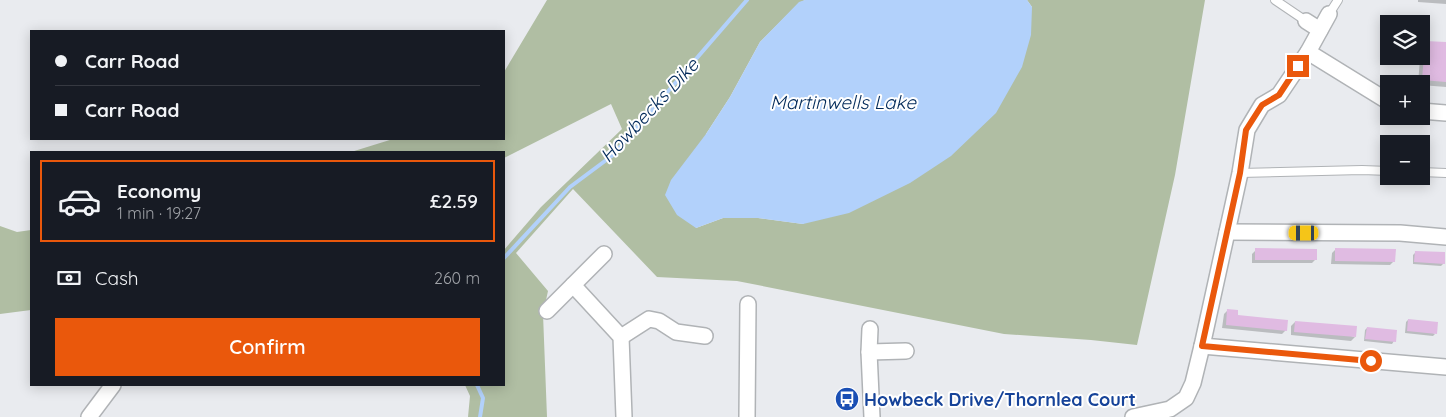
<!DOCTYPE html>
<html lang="en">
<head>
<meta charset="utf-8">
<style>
  body { margin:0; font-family:Quicksand,sans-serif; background:#20242c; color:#f1f3f6; height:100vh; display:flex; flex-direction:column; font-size:19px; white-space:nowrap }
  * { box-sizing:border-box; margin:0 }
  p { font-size:16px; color:#9ea1a6 }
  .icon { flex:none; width:28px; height:28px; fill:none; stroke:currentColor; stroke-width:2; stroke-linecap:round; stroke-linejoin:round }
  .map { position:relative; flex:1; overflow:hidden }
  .side { position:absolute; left:30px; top:151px; width:475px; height:235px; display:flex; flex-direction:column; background:#171b24; border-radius:0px; box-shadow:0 2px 12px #0003 }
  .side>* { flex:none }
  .hud { position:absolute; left:30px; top:30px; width:475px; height:110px; border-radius:0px; box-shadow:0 2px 12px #0003; display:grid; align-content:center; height:110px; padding:0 25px; background:#171b24 }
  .buttons { position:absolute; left:1380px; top:15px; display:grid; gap:10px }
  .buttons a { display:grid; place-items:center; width:50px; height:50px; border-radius:0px; background:#171b24; box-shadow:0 2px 12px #0003; font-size:25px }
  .end { position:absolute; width:22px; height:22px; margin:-11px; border:6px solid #ea580c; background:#fff; box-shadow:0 0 0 2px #fff }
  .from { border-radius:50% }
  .car { position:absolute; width:15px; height:30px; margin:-15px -8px; border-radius:6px; box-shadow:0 0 4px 1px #0007; background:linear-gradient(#f5c518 24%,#345 0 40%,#f5c518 0 76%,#345 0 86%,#f5c518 0) }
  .hud b { display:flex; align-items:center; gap:18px; height:48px; font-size:19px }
  .hud b+b { border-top:1px solid #363941 }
  .hud i { width:12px; height:12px; background:#f1f3f6 }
  ul { padding:9px 0 0; list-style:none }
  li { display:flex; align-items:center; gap:15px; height:82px; margin:0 10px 8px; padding:0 15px; border:2px solid transparent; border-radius:0px }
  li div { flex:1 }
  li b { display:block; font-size:19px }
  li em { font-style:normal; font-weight:600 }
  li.on { border-color:#ea580c }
  li>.icon { width:45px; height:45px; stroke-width:1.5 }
  .pay { display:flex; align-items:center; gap:12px; height:55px; padding:0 25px; font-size:19px }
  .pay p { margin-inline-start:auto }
  .action { display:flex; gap:10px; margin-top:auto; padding:10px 25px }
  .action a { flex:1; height:58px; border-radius:0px; background:#ea580c; color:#fff; font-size:20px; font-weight:600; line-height:58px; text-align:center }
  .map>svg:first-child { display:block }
  .green { fill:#b0bea3 }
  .water { fill:#b2d1fb }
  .shadow { fill:#0003 }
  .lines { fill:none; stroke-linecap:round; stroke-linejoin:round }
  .stream { stroke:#b2d1fb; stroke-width:4 }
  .building { fill:#e0bbe2 }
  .service-casing { stroke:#b0b3b6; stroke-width:10 }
  .minor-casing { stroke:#b0b3b6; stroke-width:18 }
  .service { stroke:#fff; stroke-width:8 }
  .minor { stroke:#fff; stroke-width:15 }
  .route { stroke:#ea580c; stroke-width:6 }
  .labels { text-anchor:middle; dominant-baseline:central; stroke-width:4; stroke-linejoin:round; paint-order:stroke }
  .transit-label { font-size:18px; font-weight:bold; fill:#164399; stroke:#fff; text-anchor:start }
  .water-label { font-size:19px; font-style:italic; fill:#022a5a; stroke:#fff }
</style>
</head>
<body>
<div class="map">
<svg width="1446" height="417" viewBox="0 0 1446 417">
  <rect width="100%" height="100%" fill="#e9ebef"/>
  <g class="green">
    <polygon points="547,0 805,0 799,3 760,42 730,97 706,134 696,228 723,218 758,218 803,224 1032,7 1027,0 1205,0 1175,175 1137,345 1091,340 1004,334 737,281 657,277 573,189 516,253 548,291 543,314 547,417 468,417 470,396 465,385 504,385 504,250 541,207 622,129 611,104 504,158 504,152 351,152 393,139 504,139 504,72"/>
    <polygon points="0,226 17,232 31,230 31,310 0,314"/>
  </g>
  <polygon class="water" points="805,0 1027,0 1032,7 1031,35 1022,67 996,113 951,156 910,183 849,213 803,224 758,218 723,218 696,228 677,215 665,195 671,180 706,134 730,97 760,42 799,2"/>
  <g class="shadow">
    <polygon points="1418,0 1446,0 1446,4 1418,2"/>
    <polygon points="1425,42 1446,44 1446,87 1421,85 1421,84 1418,84 1421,46"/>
    <polygon points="1256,250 1316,259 1312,263 1252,263 1252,254"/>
    <polygon points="1335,250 1394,261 1390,265 1331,264 1332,253"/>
    <polygon points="1416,252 1444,263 1441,266 1413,264 1413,255"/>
    <polygon points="1228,310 1237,316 1286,330 1282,334 1222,328 1224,314"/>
    <polygon points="1408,320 1435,334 1433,336 1405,333 1406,322"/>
    <polygon points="1295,322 1355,337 1351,341 1291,335 1291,326"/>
    <polygon points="1367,328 1394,341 1392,344 1364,341 1365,330"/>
  </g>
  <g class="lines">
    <g class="stream">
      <polyline points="504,258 570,187 613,155 747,0"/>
      <polyline points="477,385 483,398 480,417"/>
    </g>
  </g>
  <g class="building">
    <polygon points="1425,41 1446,42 1446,82 1422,80"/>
    <polygon points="1255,248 1317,249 1317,260 1255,260"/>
    <polygon points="1335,248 1396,249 1395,262 1335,261"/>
    <polygon points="1415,251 1445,252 1445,264 1414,262"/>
    <polygon points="1227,309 1238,310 1238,315 1288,320 1287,331 1226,325"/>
    <polygon points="1408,319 1438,322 1437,334 1407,331"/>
    <polygon points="1295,321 1357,326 1356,337 1294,332"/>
    <polygon points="1367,327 1397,330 1396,342 1365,339"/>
  </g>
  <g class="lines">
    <g class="service-casing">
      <g id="service">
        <polyline points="1275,0 1306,21"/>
        <polyline points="1329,14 1338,0"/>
        <polyline points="1421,172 1446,173"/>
        <polyline points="1240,173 1362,170 1389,171"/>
      </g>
    </g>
    <g class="minor-casing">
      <g id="minor">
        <polyline points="1329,14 1308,52 1279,95 1262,105 1247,130 1240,173 1202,346 1446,367"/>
        <polyline points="1306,21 1320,30"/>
        <polyline points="1308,52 1389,102"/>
        <polyline points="1421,111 1446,113"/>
        <polyline points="1227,232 1400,233 1446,237"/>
        <polyline points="573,285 621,337 624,417"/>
        <polyline points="547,311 604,254"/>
        <polyline points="870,329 869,352 872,417"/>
        <polyline points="621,337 649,319 659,321 676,332 705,336"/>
        <polyline points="869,352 906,351"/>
        <polyline points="89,417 113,385"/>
        <polyline points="747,417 748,304"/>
        <polyline points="1133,417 1170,409 1186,398 1193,383 1202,346"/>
      </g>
    </g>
    <use href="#service" class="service"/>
    <use href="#minor" class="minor"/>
  </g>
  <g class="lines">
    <polyline class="route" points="1298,66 1279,95 1262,105 1246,130 1240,173 1202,346 1371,361"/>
  </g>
  <defs>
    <g id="bus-disc" transform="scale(1.25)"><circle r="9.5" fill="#1a4fb4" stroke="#fff"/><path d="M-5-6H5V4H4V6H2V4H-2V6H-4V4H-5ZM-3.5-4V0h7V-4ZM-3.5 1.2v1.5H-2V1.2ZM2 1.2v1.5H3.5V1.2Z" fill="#fff"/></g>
  </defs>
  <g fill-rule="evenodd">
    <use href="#bus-disc" x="847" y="399"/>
  </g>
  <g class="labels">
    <g class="transit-label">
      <text x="864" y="399">Howbeck Drive/Thornlea Court</text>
    </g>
    <g class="water-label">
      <text x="843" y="102">Martinwells Lake</text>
      <text transform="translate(649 110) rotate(-47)">Howbecks Dike</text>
    </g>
  </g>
</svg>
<div class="buttons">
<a><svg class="icon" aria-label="layers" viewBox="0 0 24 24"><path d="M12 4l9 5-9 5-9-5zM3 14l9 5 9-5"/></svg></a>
<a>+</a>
<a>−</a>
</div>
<i class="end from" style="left:1371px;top:361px"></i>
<i class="end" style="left:1298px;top:66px"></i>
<i class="car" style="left:1304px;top:233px;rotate:270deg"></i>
<div class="hud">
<b><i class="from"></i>Carr Road</b>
<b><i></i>Carr Road</b>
</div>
<section class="side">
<ul>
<li class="on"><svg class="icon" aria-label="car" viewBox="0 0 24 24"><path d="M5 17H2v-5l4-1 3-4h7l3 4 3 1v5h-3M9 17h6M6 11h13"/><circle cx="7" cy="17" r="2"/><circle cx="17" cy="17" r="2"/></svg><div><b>Economy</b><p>1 min · 19:27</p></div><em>£2.59</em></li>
</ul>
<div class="pay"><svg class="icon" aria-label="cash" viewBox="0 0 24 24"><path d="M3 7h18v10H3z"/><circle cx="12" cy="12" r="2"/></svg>Cash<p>260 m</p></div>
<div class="action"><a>Confirm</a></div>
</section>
</div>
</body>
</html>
